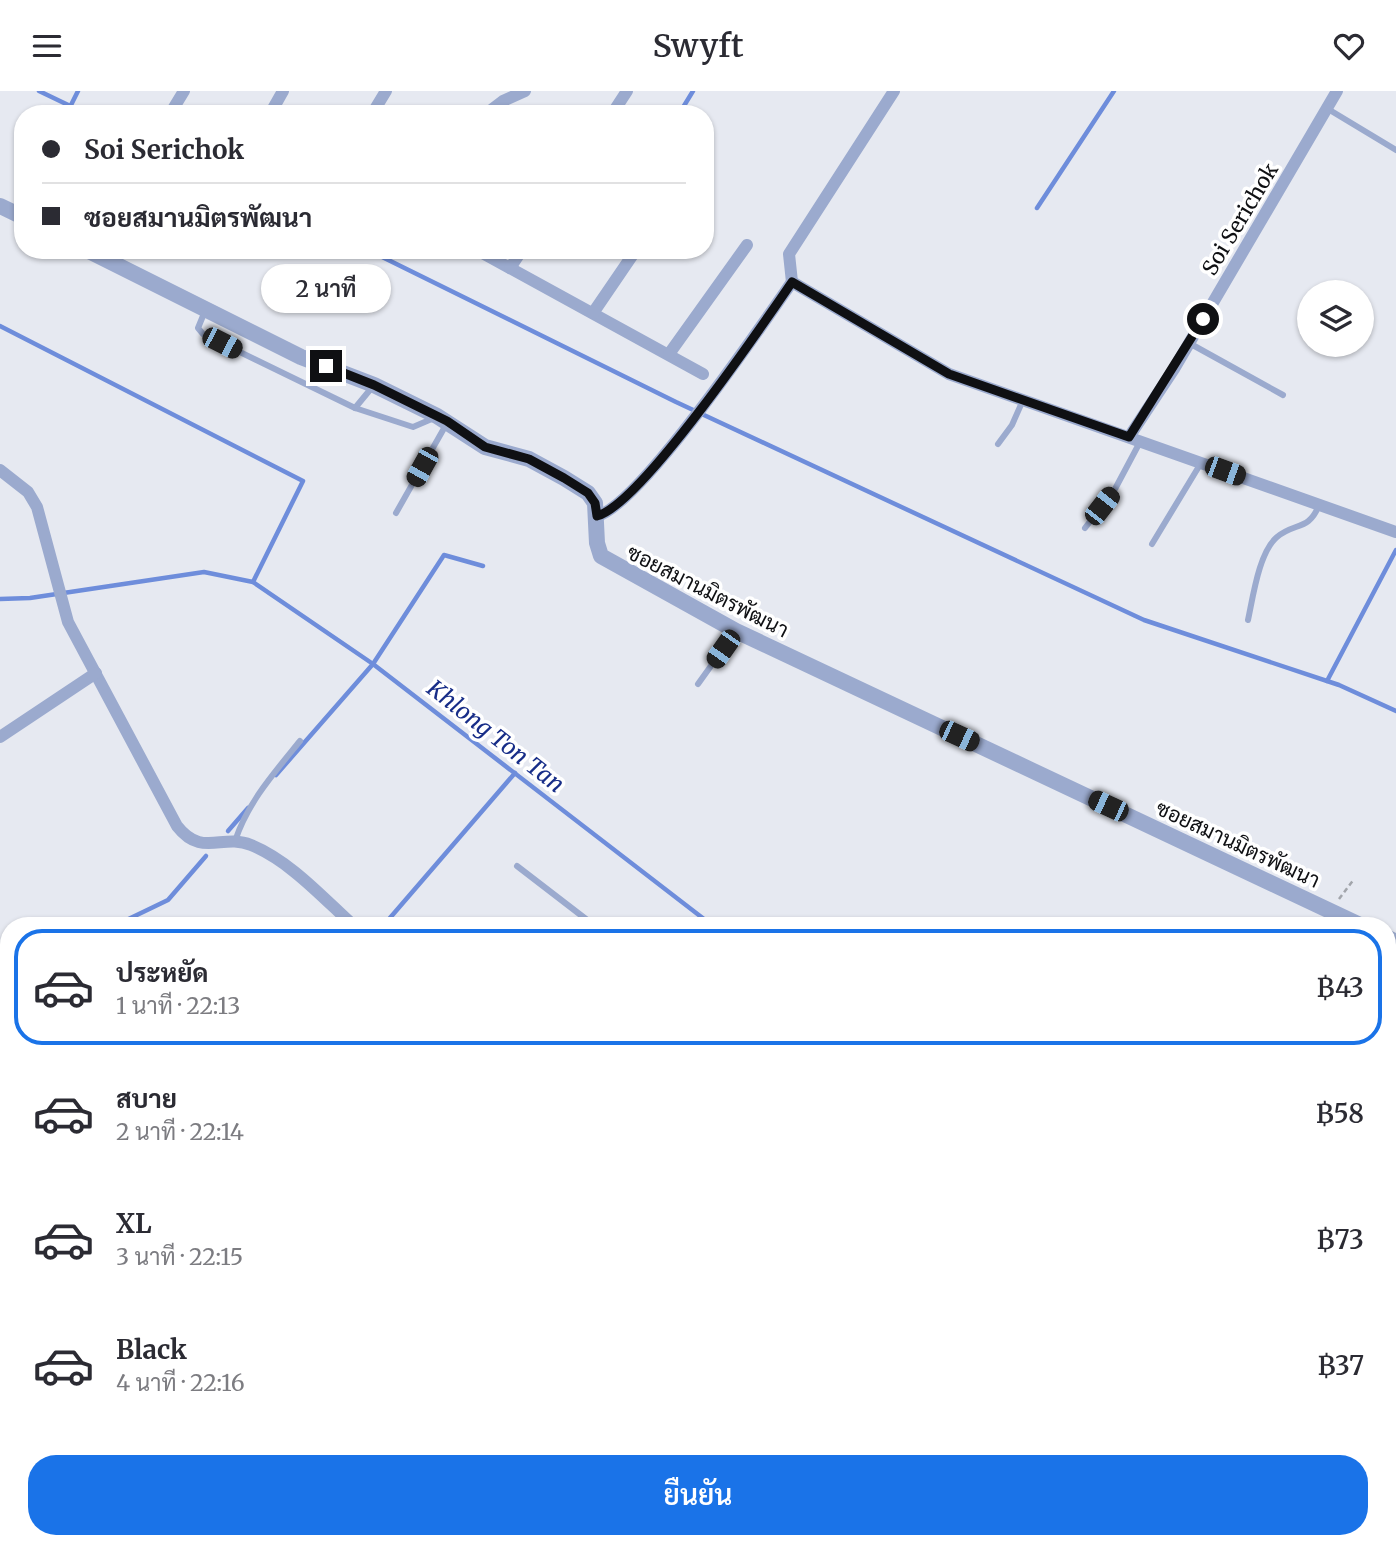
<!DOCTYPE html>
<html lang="th">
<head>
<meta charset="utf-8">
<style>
  body { margin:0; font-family:Merriweather,Sarabun,serif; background:#f2f2f3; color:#2b2b33; height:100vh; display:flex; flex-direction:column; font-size:26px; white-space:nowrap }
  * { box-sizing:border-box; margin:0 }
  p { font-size:23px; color:#7c7c81 }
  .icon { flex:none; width:38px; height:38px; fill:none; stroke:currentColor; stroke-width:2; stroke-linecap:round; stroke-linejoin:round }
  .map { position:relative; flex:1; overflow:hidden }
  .details { position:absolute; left:0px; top:826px; width:1396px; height:632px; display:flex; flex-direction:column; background:#fff; border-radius:28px 28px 0 0; box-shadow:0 2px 5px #0004 }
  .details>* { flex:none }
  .top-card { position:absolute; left:14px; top:14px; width:700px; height:154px; border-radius:28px; box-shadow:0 2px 5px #0004; display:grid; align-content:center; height:154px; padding:0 28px; background:#fff }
  .fabs { position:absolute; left:1297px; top:189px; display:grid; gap:14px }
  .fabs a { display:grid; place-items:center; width:77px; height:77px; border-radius:50%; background:#fff; box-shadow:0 2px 5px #0004; font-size:35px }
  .end { position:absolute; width:32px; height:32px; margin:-16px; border:9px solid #0f1013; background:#fff; box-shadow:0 0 0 4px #fff }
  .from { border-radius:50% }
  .bubble { position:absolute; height:49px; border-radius:24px; background:#fff; box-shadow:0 2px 5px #0004; font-size:23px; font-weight:600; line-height:49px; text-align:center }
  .car { position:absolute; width:21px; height:42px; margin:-21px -10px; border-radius:9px; box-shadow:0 0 5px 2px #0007; background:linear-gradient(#222 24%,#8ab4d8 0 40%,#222 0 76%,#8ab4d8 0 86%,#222 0) }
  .top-card b { display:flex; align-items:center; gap:24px; height:66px; font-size:26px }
  .top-card b+b { border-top:2px solid #e1e1e2 }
  .top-card i { width:18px; height:18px; background:#2b2b33 }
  ul { padding:12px 0 0; list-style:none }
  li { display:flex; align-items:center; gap:21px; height:116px; margin:0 14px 10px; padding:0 14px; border:4px solid transparent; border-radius:28px }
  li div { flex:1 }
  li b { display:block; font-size:26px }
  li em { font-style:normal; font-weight:600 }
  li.current { border-color:#1a73e8 }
  li>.icon { width:63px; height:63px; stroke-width:1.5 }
  .primary-button { display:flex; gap:14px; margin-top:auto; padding:14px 28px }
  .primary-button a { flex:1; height:80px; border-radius:28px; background:#1a73e8; color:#fff; font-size:28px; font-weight:600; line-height:80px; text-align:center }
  header { display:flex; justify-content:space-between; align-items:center; height:91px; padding:0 28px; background:#fff; font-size:32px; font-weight:600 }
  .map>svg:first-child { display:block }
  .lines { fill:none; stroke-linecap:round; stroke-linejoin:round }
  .stream { stroke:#6e8ddb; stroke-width:4.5 }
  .path { stroke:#a2a5ab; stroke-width:2.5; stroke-dasharray:5 3.5; stroke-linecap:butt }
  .service { stroke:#9baace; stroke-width:6 }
  .minor { stroke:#9baace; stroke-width:12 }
  .tertiary { stroke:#9baace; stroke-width:16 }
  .route { stroke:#0f1013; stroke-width:9 }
  .labels { text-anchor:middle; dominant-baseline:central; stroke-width:7; stroke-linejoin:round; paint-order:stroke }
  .street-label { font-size:21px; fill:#0f1013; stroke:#fff }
  .water-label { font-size:23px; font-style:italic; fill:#172d88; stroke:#fff }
</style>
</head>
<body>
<header><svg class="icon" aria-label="menu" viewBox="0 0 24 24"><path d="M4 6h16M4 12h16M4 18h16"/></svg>Swyft<svg class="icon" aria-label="heart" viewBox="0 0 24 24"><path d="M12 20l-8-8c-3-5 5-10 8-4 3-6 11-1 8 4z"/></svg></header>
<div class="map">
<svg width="1396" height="1457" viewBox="0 0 1396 1457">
  <rect width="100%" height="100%" fill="#e6e9f1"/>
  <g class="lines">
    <g class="stream">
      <polyline points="39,0 87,23"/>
      <polyline points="70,16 78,0"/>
      <polyline points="679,23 693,0"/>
      <polyline points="1037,117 1114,0"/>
      <polyline points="368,159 676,311 1144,529 1339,594 1396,620"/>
      <polyline points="0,235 303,390 253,491 373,573 713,835"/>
      <polyline points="0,508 30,507 204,481 253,491"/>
      <polyline points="1327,590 1396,459"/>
      <polyline points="276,684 373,573 444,464 483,475"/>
      <polyline points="228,740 248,717"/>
      <polyline points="114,835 168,809 206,765"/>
      <polyline points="383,835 515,682"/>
      <polyline points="0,912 9,905"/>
      <polyline points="1388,1057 1396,1061"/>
      <polyline points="140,1449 144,1457"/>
      <polyline points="82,1457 93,1449"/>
    </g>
    <polyline class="path" points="1339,808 1354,788"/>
    <g class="service">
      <polyline points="1328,18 1396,59"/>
      <polyline points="205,220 198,237 203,243 355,317 413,336 434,327"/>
      <polyline points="1189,252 1283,304"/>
      <polyline points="355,317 374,294"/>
      <polyline points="998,353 1012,334 1023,309"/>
      <polyline points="396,422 447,332"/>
      <polyline points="1085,437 1115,398 1140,351"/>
      <polyline points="1152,453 1201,372"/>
      <path d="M 1248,529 C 1253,506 1259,461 1277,446 C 1295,431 1309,440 1319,414"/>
      <polyline points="698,593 736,540"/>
      <path d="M 235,750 C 248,711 274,682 300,650"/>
      <polyline points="517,775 595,835"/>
    </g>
    <g class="minor">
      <polyline points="170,23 184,0"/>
      <polyline points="270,23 283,0"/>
      <polyline points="372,23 386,0"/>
      <polyline points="486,23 503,10 525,0"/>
      <polyline points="612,23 627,0"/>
      <polyline points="477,159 703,283"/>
      <polyline points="510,177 522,159"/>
      <polyline points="792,191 789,163 894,0"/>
      <polyline points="593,222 636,159"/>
      <polyline points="669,263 747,154"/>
      <polyline points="1129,346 1174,278 1337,0"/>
      <path d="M 0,379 L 28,401 L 37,416 L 68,531 L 177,735 C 202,767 222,742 251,754 C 290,770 323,807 354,835"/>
      <path d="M 597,425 C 640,414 762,234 792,191 L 949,283 L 1396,441"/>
      <polyline points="0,646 96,582"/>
      <polyline points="155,1449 159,1457"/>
      <polyline points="731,1449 739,1457"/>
      <polyline points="957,1449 961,1451"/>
      <polyline points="875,1457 881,1449"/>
      <polyline points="1046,1457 1050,1449"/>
    </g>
    <g class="tertiary">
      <polyline points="0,115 23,126"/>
      <polyline points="87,159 301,266 374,294 437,325 485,356 529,368 564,387 588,402 595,412 597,452 601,465 736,540 1362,835"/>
      <polyline points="1388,847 1396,851"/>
    </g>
  </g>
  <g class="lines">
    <path class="route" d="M 326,275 L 374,294 L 447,330 L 485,356 L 529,368 L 564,387 L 588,402 L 595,412 L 597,425 C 640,414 762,235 792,191 L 949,283 L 1129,346 L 1203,228"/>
  </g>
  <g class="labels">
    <g class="street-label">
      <text transform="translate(1240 128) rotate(-59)">Soi Serichok</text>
      <text transform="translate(708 500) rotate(27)">ซอยสมานมิตรพัฒนา</text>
      <text transform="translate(1238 753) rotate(25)">ซอยสมานมิตรพัฒนา</text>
    </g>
    <g class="water-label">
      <text transform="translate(496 645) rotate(38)">Khlong Ton Tan</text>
    </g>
  </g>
</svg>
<div class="fabs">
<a><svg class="icon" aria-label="layers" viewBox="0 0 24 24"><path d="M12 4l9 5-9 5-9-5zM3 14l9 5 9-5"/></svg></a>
</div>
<i class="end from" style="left:1203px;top:228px"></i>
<i class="end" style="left:326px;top:275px"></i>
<div class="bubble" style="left:261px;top:173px;width:130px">2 นาที</div>
<i class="car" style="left:222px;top:252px;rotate:117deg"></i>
<i class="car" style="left:422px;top:376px;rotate:209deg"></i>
<i class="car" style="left:1225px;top:380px;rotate:110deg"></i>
<i class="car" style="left:1102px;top:415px;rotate:38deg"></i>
<i class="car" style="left:723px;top:558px;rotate:215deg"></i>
<i class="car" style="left:959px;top:645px;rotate:115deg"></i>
<i class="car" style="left:1108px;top:715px;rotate:295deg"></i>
<div class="top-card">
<b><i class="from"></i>Soi Serichok</b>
<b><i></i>ซอยสมานมิตรพัฒนา</b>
</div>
<section class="details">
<ul>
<li class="current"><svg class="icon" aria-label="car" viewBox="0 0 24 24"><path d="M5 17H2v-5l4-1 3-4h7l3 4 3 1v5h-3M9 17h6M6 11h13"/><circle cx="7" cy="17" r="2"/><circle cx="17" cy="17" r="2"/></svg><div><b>ประหยัด</b><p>1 นาที · 22:13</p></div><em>฿43</em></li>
<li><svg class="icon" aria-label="car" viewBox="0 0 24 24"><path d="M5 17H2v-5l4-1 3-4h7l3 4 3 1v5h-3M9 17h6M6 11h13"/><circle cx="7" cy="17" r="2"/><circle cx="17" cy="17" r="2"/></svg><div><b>สบาย</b><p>2 นาที · 22:14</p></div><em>฿58</em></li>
<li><svg class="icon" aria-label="car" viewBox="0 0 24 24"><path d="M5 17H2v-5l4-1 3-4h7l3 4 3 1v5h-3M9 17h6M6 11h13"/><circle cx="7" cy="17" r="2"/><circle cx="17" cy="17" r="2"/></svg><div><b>XL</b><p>3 นาที · 22:15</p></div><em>฿73</em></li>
<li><svg class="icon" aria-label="car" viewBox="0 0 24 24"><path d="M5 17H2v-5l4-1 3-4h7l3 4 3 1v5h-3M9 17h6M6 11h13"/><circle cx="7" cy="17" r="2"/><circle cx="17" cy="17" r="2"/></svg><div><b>Black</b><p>4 นาที · 22:16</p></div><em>฿37</em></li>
</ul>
<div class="primary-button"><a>ยืนยัน</a></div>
</section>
</div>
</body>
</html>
